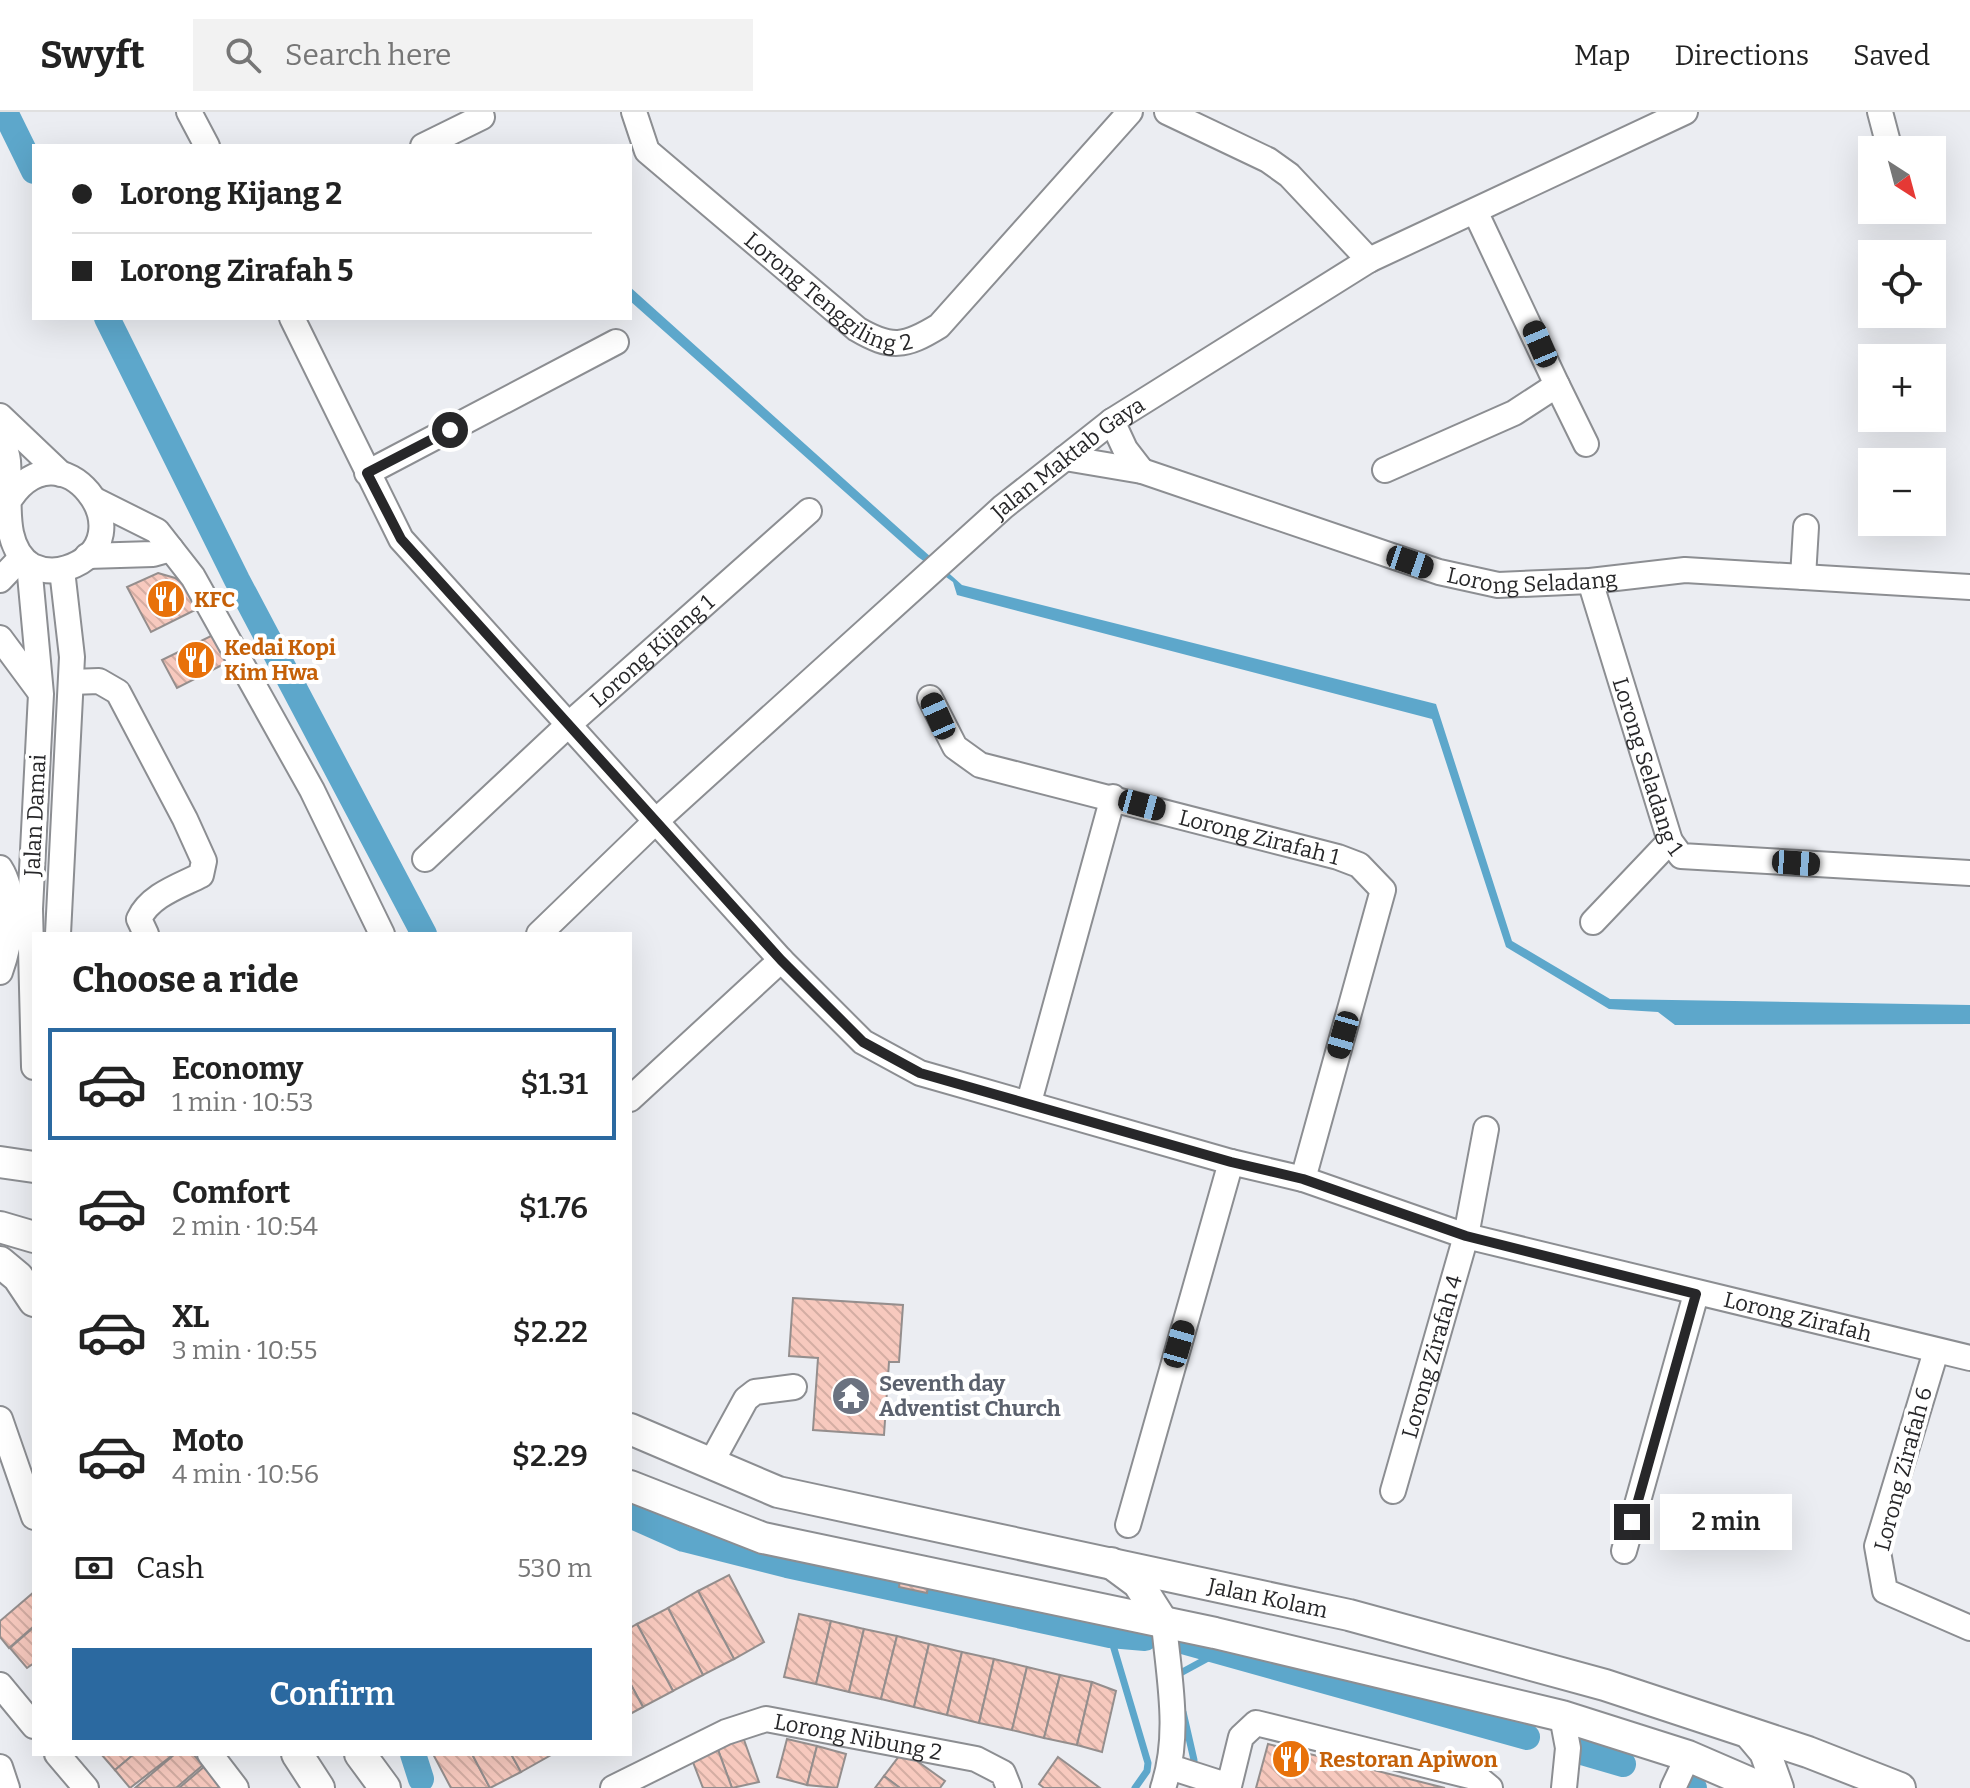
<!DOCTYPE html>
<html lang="en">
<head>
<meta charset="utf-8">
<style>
  body { margin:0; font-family:Bitter,serif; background:#f2f2f2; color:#222; height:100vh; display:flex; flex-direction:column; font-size:30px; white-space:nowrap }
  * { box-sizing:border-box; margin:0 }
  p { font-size:26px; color:#767676 }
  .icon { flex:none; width:44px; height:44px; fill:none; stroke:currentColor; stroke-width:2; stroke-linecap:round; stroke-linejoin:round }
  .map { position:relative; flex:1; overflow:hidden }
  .details { position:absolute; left:32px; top:820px; width:600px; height:824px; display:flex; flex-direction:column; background:#fff; border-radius:0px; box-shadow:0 8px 32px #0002 }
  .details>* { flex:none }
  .hud { position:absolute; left:32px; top:32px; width:600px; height:176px; border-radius:0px; box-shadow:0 8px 32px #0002; display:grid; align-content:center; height:176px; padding:0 40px; background:#fff }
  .needle { width:52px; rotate:144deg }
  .buttons { position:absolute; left:1858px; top:24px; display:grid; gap:16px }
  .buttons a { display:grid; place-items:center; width:88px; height:88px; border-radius:0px; background:#fff; box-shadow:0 8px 32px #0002; font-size:40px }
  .end { position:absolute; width:36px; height:36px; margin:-18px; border:10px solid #272729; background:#fff; box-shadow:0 0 0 4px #fff }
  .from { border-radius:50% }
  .bubble { position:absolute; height:56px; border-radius:0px; background:#fff; box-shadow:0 8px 32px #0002; font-size:26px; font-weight:600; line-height:56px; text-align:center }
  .car { position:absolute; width:24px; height:48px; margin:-24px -12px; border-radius:10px; box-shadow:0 0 6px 2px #0007; background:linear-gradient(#222 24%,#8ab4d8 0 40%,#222 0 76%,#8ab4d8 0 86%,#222 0) }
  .hud b { display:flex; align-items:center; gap:28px; height:76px; font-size:30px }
  .hud b+b { border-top:2px solid #e0e0e0 }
  .hud i { width:20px; height:20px; background:#222 }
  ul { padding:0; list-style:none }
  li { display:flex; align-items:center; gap:24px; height:112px; margin:0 16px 12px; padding:0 24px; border:4px solid transparent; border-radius:0px }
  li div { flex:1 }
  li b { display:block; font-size:30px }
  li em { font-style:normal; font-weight:600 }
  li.active { border-color:#2b69a0 }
  li>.icon { width:72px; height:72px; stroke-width:1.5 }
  h2 { padding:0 40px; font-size:36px; line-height:96px }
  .pay { display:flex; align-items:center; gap:20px; height:88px; padding:0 40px; font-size:30px }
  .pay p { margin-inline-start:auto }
  .cta { display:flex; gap:16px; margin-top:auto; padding:16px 40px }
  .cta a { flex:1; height:92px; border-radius:0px; background:#2b69a0; color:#fff; font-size:32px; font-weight:600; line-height:92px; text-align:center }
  header { display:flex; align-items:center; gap:48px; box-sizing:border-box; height:112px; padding:0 40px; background:#fff; border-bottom:2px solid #e0e0e0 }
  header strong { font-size:38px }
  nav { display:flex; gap:44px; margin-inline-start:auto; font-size:28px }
  .search { width:560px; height:72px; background:#f2f2f2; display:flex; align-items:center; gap:20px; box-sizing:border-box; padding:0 28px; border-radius:0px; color:#767676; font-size:30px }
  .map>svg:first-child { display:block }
  .water { fill:#5da7cb }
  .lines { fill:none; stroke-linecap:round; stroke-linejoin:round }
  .stream { stroke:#5da7cb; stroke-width:7 }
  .canal { stroke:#5da7cb; stroke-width:26 }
  .building { fill:url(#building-back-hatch); stroke:#948e8d; stroke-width:2 }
  .minor-casing { stroke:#8c8e92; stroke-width:28 }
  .major-casing { stroke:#8c8e92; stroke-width:34 }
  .minor { stroke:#fff; stroke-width:24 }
  .major { stroke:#fff; stroke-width:30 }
  .route { stroke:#272729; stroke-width:10 }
  .labels { text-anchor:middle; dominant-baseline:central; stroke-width:8; stroke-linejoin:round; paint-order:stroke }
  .street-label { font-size:22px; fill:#272729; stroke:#fff }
  .food-label { font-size:22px; font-weight:bold; fill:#c56008; stroke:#fff; text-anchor:start }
  .worship-label { font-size:22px; font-weight:bold; fill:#5b616d; stroke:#fff; text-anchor:start }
</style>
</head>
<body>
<header>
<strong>Swyft</strong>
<div class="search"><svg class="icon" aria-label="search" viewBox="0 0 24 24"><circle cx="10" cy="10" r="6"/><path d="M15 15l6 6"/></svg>Search here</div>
<nav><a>Map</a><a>Directions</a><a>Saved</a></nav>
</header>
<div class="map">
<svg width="1970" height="1676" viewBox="0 0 1970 1676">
  <defs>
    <pattern id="building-back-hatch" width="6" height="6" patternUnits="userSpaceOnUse" patternTransform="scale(2)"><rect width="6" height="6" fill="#f7c9be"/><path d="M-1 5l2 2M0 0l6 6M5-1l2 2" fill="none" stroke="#d4ada3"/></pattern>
  </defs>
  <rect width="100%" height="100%" fill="#ebedf2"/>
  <polygon class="water" points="630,175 962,473 1436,592 1512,829 1610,887 1970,893 1970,912 1675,913 1658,900 1609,897 1506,835 1432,607 957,483 953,470 918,445 630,189"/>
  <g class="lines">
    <g class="stream">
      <polyline points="1110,1523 1148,1651 1147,1659 1135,1676"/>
      <polyline points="1175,1564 1221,1539"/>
      <polyline points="1183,1600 1194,1648"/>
    </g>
    <g class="canal">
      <polyline points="5,0 34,59"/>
      <polyline points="107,206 237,468 424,822"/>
      <polyline points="630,1403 684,1427 787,1453 1110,1523 1145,1526"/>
      <polyline points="1186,1530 1527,1625"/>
      <polyline points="1575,1638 1623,1652"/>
      <polyline points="413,1642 421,1667"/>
      <polyline points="1685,1673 1694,1676"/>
    </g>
  </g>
  <g class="building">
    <polygon points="158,461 175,466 194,480 203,494 151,520 127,475"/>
    <polygon points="217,521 230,549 177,576 162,548"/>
    <polygon points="793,1186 903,1193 899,1250 889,1250 884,1323 813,1318 818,1246 789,1244"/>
    <polygon points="729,1463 764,1530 734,1547 698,1479"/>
    <polygon points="900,1468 928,1474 927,1481 899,1475"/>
    <polygon points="698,1479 734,1547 703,1563 668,1496"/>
    <polygon points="34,1480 34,1514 9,1536 0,1525 0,1509"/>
    <polygon points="668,1496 703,1563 673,1579 637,1512"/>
    <polygon points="799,1502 831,1509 816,1572 784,1565"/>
    <polygon points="831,1509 864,1517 849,1580 816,1572"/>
    <polygon points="637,1512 673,1579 643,1595 630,1571 630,1516"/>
    <polygon points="34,1515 34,1551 27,1556 10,1536"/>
    <polygon points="864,1517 897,1524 881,1587 849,1580"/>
    <polygon points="897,1524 929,1532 914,1595 881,1587"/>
    <polygon points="929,1532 962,1540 947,1603 914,1595"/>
    <polygon points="962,1540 994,1547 979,1611 947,1603"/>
    <polygon points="994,1547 1027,1555 1012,1618 979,1611"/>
    <polygon points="1027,1555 1060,1563 1044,1626 1012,1618"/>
    <polygon points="1060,1563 1092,1570 1077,1633 1044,1626"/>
    <polygon points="1092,1570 1116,1579 1102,1640 1077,1633"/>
    <polygon points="630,1571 643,1595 630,1602"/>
    <polygon points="743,1625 759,1670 732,1676 717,1635"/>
    <polygon points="787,1627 817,1634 807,1673 777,1665"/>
    <polygon points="1268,1632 1326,1646 1445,1676 1256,1676"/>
    <polygon points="817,1634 846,1642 837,1676 807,1673"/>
    <polygon points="717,1635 732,1676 703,1676 691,1645"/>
    <polygon points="903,1639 945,1669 940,1676 900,1676 884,1664"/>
    <polygon points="101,1642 134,1642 115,1658"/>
    <polygon points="134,1642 174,1642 130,1676 115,1658"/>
    <polygon points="175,1642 193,1642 203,1653 176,1676 135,1676"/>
    <polygon points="433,1642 472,1642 490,1676 451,1676"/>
    <polygon points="472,1642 511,1642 521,1660 490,1676"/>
    <polygon points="511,1642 550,1642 551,1643 521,1660"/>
    <polygon points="1058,1645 1100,1676 1044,1676 1039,1672"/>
    <polygon points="205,1654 222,1676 179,1676"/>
    <polygon points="884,1664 900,1676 875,1676"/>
  </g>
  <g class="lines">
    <g class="minor-casing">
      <g id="minor">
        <polyline points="189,0 207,34"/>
        <path id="s1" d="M 634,0 L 647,39 L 857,217 C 891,237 905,235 939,214 L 1130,0"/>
        <polyline points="1167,0 1268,48 1289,63 1369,148"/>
        <polyline points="1880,0 1890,38"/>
        <polyline points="423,34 482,5"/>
        <path id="s2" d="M 292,206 L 401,427 L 781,848 L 863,930 L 920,961 L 1231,1050 L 1303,1067 L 1466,1124 L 1970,1246"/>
        <polyline points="1557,273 1586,332"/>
        <polyline points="0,304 61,362"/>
        <polyline points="1112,309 1125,337 1142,359"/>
        <path d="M 0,320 C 3,329 7,339 8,349 C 11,385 0,434 32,454 C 43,459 55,460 67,456 C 152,428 59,303 7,392"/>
        <path id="s3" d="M 1065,346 L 1142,359 L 1439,460 L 1498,473 L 1590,469 L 1685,458 L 1970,475"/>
        <polyline points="1385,358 1514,301 1557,273 1475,99"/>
        <polyline points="367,361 616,230"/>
        <polyline points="97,389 157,419 193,465 312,678 382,822"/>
        <polyline points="87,444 153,442 171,437"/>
        <polyline points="29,452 41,582 30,797 34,955"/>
        <polyline points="1803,465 1806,415"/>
        <polyline points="0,468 20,447"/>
        <path id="s4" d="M 1590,469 L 1670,729 L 1681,744 L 1970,761"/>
        <polyline points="0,526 40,580"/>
        <path d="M 71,570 L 99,569 L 118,580 L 185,707 L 204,749 L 201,763 C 180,774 150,783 139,807 L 146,822"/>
        <path id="s5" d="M 930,586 L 955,635 L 980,653 L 1338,745 L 1359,753 L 1383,778 L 1303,1067"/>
        <path id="s6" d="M 425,747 L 567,614 L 809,399"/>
        <path d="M 0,756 C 18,784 11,830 0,860"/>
        <polyline points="1593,810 1670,729"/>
        <polyline points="58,822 72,545 62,458"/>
        <path id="s7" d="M 539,822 L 657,708 L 1003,395 L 1112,309 L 1369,148 L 1685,0"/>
        <polyline points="630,987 781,848"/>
        <polyline points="1029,990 1113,685"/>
        <polyline points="1936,1239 1877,1434 1885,1479 1970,1516"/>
        <polyline points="0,1307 34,1405"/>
        <polyline points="711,1351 746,1287 755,1280 794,1275"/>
        <path id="s8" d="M 1393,1379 L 1466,1124 L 1486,1017"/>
        <polyline points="1128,1413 1231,1050"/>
        <polyline points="1624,1439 1696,1182"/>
        <polyline points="0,1573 34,1614"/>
        <polyline points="1562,1604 1568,1636 1564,1676"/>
        <polyline points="57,1642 86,1676"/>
        <polyline points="210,1642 236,1676"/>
        <polyline points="0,1655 7,1676"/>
        <polyline points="1170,1655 1229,1674 1241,1625 1256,1611 1478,1666 1490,1676"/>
        <path id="s9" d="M 613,1676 L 726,1620 L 766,1607 L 976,1647 L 1003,1661 L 1009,1676"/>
        <path d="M 1163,1676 C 1181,1623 1169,1566 1164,1512"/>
        <polyline points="1673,1676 1688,1644"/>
      </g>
    </g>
    <g class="major-casing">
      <g id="major">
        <polyline points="0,1050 34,1055"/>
        <polyline points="0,1115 34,1125"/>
        <polyline points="0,1150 18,1165 34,1189"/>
        <path id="s10" d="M 630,1317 L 778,1380 L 1349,1503 L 1605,1573 L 1808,1640 L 1900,1676"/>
        <polyline points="630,1374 763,1426 1215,1521 1562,1604 1688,1644 1762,1676"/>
        <polyline points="1111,1451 1138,1471 1164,1512"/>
        <polyline points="1749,1621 1765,1640 1778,1676"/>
        <polyline points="297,1642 319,1676"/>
        <polyline points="360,1642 385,1676"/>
      </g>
    </g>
    <use href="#minor" class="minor"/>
    <use href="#major" class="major"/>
  </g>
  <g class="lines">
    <polyline class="route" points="450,318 367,361 401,427 781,848 863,930 920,961 1231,1050 1303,1067 1466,1124 1696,1182 1632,1410"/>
  </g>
  <defs>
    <g id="restaurant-disc" transform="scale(2)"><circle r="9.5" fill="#e8710a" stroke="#fff"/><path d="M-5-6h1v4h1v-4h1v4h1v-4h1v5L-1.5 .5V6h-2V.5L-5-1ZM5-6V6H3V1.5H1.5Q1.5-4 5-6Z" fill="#fff"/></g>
    <g id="temple-disc" transform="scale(2)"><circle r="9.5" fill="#6b7280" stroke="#fff"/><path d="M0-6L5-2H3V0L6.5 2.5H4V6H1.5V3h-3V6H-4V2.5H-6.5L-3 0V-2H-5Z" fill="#fff"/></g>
  </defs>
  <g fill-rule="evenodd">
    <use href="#restaurant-disc" x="166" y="487"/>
    <use href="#restaurant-disc" x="196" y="548"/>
    <use href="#temple-disc" x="851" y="1284"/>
    <use href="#restaurant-disc" x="1291" y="1647"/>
  </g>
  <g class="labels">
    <g class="street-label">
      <text stroke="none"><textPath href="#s1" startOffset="274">Lorong Tenggiling 2</textPath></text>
      <text stroke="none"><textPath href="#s7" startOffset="712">Jalan Maktab Gaya</textPath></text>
      <text stroke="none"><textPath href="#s3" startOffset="486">Lorong Seladang</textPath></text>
      <text stroke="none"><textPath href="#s6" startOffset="308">Lorong Kijang 1</textPath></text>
      <text stroke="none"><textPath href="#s4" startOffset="194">Lorong Seladang 1</textPath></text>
      <text transform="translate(35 703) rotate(-87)">Jalan Damai</text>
      <text stroke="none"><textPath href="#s5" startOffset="374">Lorong Zirafah 1</textPath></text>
      <text stroke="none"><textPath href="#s2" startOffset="1906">Lorong Zirafah</textPath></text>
      <text stroke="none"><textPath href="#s8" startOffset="140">Lorong Zirafah 4</textPath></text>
      <text transform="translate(1903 1357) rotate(-75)">Lorong Zirafah 6</text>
      <text stroke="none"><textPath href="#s10" startOffset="662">Jalan Kolam</textPath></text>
      <text stroke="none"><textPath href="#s9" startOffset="262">Lorong Nibung 2</textPath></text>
    </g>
    <g class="food-label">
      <text x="194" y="487">KFC</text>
      <text x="224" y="535">Kedai Kopi<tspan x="224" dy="25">Kim Hwa</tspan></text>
      <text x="1319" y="1647">Restoran Apiwon</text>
    </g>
    <g class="worship-label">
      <text x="879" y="1271">Seventh day<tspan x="879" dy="25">Adventist Church</tspan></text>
    </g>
  </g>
</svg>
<div class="buttons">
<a><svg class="needle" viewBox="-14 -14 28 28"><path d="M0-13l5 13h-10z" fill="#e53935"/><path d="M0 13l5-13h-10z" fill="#767676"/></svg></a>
<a><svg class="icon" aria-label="locate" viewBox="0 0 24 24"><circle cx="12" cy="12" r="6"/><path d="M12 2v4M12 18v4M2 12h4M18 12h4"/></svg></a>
<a>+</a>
<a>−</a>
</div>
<i class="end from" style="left:450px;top:318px"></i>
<i class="end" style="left:1632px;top:1410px"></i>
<div class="bubble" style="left:1660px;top:1382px;width:132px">2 min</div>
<i class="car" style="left:1540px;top:232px;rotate:337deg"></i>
<i class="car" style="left:1410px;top:450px;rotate:109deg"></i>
<i class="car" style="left:938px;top:604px;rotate:336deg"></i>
<i class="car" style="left:1142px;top:693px;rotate:105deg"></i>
<i class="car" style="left:1796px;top:751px;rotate:94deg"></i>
<i class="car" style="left:1343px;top:923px;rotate:196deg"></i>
<i class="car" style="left:1179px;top:1232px;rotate:16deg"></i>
<div class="hud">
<b><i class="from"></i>Lorong Kijang 2</b>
<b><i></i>Lorong Zirafah 5</b>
</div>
<section class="details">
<h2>Choose a ride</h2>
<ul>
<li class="active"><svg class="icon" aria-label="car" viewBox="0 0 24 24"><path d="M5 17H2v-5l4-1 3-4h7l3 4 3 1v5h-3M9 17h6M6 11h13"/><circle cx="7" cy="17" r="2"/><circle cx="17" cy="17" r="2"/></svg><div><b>Economy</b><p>1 min · 10:53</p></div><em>$1.31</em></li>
<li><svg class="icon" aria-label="car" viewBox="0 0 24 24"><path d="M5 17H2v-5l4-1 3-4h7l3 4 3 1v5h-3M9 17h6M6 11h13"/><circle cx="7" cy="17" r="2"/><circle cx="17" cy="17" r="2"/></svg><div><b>Comfort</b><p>2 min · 10:54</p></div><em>$1.76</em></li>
<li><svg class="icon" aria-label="car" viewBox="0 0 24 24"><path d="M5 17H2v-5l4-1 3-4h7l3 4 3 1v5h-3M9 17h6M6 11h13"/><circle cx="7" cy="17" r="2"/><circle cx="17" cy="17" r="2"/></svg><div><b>XL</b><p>3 min · 10:55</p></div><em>$2.22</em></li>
<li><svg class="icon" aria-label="car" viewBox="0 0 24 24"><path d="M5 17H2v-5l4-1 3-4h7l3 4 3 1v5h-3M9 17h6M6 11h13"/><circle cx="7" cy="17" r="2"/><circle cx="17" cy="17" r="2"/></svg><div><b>Moto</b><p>4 min · 10:56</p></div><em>$2.29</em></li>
</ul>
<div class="pay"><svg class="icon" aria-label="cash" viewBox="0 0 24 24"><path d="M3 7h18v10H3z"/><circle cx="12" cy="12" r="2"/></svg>Cash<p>530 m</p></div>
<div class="cta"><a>Confirm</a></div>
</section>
</div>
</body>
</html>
